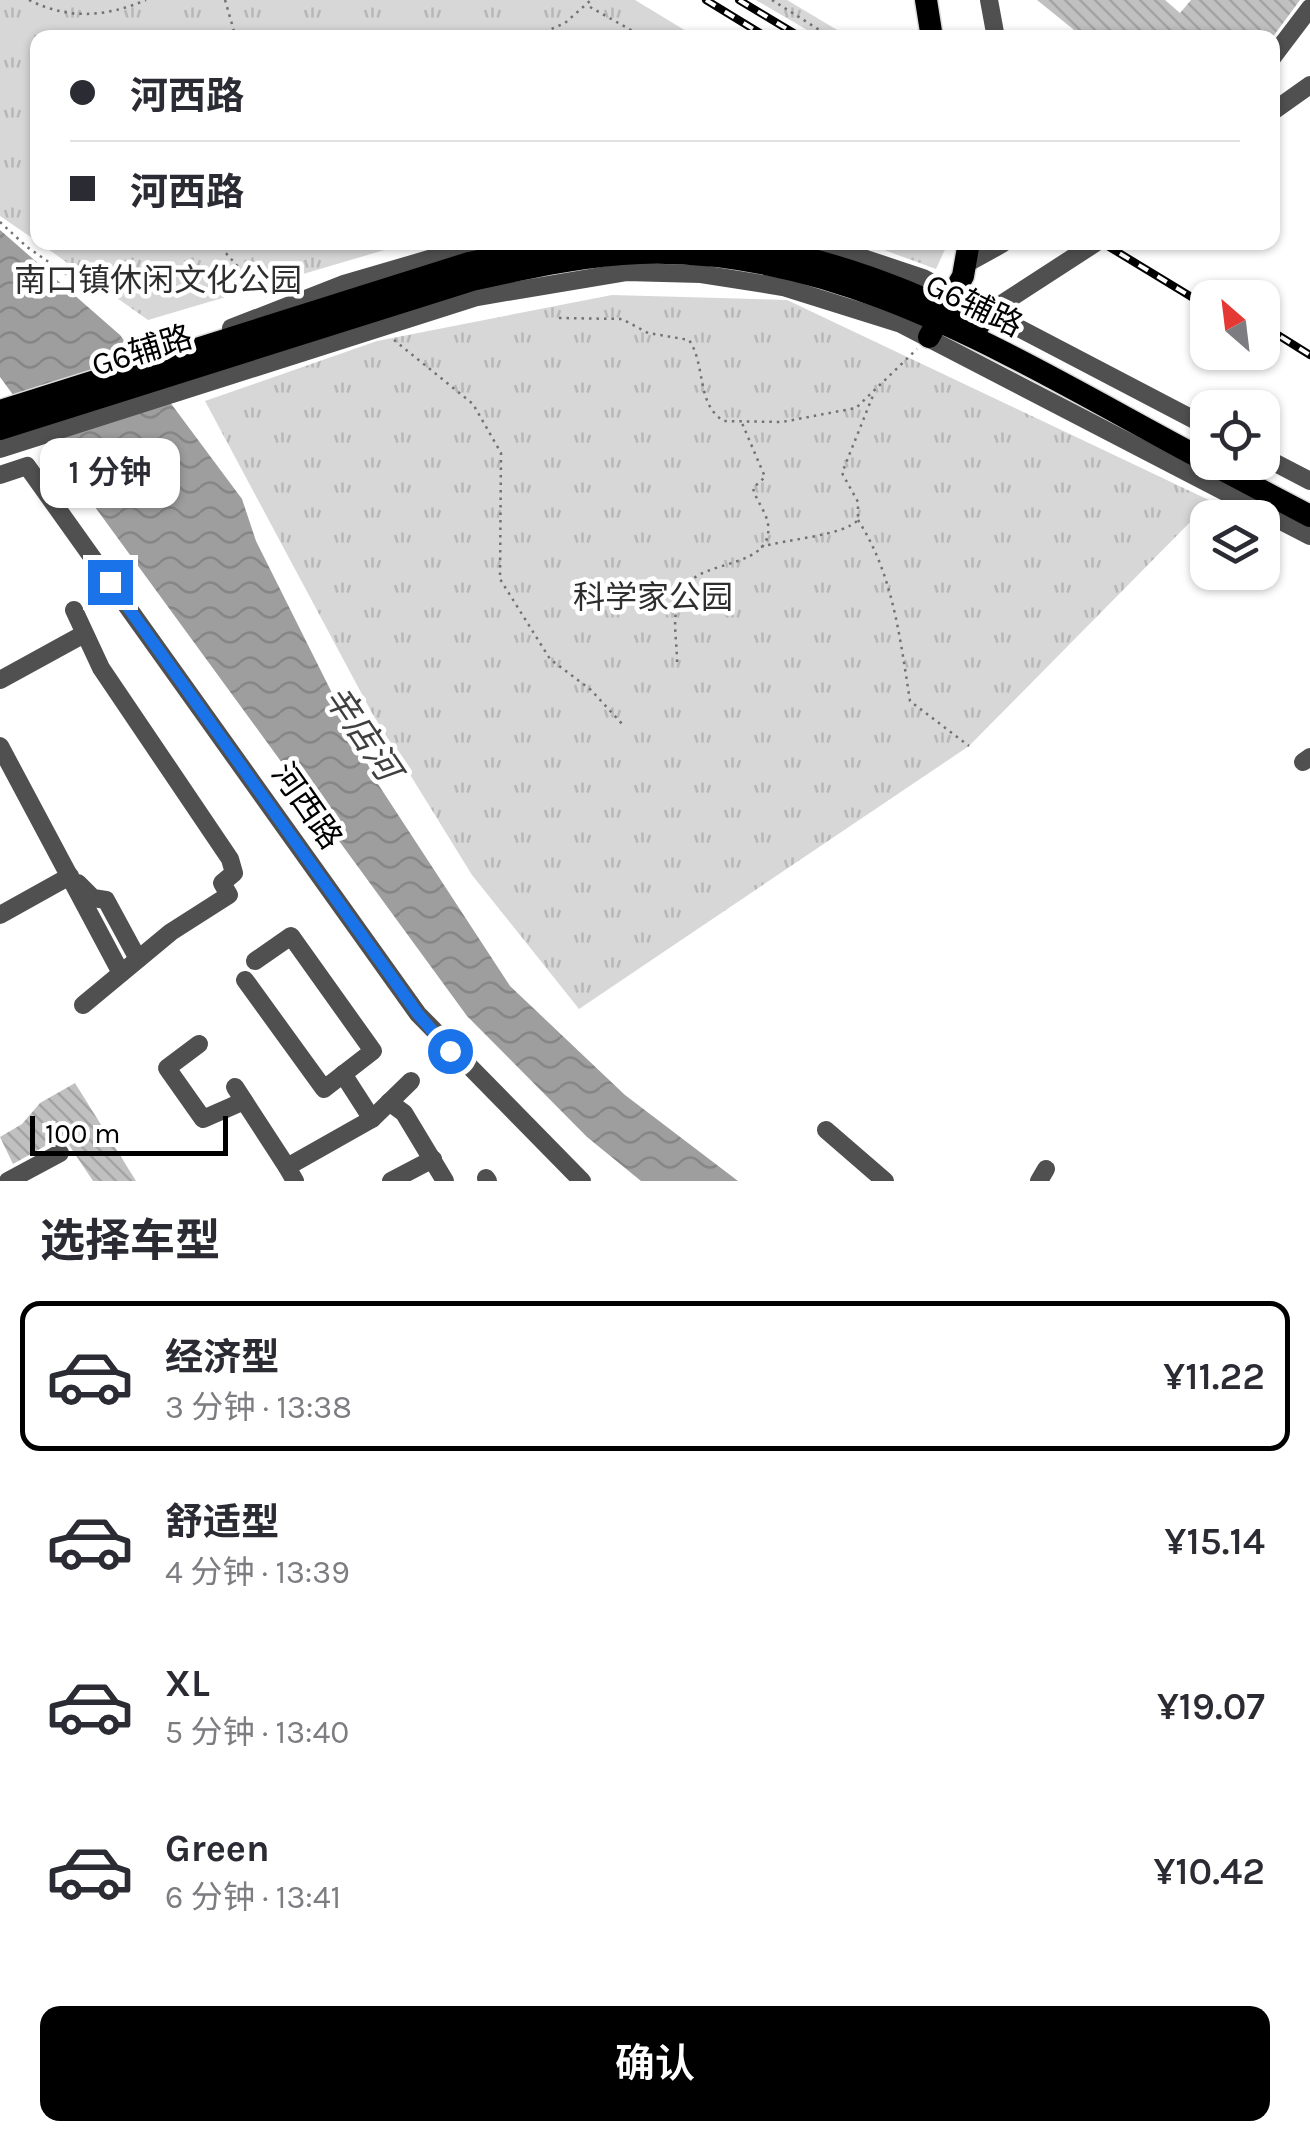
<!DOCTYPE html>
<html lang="zh">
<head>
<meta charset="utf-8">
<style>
  body { margin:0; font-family:Karla,"Noto Sans SC",sans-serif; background:#f7f7f7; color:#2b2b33; height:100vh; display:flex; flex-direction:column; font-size:38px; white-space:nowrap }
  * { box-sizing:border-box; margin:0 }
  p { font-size:32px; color:#7c7c81 }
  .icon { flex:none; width:55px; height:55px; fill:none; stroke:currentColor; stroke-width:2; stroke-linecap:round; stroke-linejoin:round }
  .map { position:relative; height:1181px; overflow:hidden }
  .drawer { display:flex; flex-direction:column; background:#fff; flex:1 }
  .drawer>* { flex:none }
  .hud { position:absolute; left:30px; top:30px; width:1250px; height:220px; border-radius:20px; box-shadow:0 2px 8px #0004; display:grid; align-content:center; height:220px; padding:0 40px; background:#fff }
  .needle { width:65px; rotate:332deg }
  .buttons { position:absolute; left:1190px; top:280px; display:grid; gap:20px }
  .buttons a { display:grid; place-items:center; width:90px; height:90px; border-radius:20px; background:#fff; box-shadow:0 2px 8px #0004; font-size:50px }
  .scale { position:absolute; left:30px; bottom:25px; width:198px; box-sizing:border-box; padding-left:10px; border:5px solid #000; border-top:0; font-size:28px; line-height:35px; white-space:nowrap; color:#000; -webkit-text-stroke:8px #fff; paint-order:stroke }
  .end { position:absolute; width:45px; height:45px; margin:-22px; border:12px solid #1a73e8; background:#fff; box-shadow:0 0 0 5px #fff }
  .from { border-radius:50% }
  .bubble { position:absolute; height:70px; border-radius:20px; background:#fff; box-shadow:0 2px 8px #0004; font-size:32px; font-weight:600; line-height:70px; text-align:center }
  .hud b { display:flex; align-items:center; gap:35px; height:95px; font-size:38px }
  .hud b+b { border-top:2px solid #e1e1e2 }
  .hud i { width:25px; height:25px; background:#2b2b33 }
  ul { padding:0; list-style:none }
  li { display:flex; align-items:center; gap:30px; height:150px; margin:0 20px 15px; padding:0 20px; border:5px solid transparent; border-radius:20px }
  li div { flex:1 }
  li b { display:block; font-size:38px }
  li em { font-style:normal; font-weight:600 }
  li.selected { border-color:#000 }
  li>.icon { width:90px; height:90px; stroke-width:1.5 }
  h2 { padding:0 40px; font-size:45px; line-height:120px }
  .button { display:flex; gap:20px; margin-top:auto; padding:20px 40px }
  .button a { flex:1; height:115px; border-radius:20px; background:#000; color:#fff; font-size:40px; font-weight:600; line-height:115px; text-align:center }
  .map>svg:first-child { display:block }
  .park { fill:url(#park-tufts) }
  .water { fill:url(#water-waves) }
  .building { fill:url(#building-back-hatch) }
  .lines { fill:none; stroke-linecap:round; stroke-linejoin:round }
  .major-casing { stroke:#dbdbdb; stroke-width:25 }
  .path { stroke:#727272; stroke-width:2.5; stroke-dasharray:2.5 5; stroke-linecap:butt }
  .minor { stroke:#505050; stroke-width:18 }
  .major { stroke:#000; stroke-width:22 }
  .rail-casing { stroke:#000; stroke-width:8 }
  .rail { stroke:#fff; stroke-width:4; stroke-dasharray:11; stroke-linecap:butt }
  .route { stroke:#1a73e8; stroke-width:12 }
  .labels { text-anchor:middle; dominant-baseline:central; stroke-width:9; stroke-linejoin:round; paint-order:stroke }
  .park-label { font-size:32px; fill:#2e2e2e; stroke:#fff }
  .street-label { font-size:32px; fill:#000; stroke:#fff }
  .water-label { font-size:35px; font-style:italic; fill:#3f3f3f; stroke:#fff }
</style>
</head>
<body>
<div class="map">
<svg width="1310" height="1181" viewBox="0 0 1310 1181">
  <defs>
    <pattern id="park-tufts" width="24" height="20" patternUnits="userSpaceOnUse" patternTransform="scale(2.5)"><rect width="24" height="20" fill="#d7d7d7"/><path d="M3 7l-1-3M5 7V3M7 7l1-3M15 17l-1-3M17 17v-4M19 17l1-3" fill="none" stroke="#b7b7b7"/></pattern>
    <pattern id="water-waves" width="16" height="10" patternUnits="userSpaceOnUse" patternTransform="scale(2.5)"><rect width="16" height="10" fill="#9e9e9e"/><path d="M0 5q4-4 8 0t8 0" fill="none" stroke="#868686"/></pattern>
    <pattern id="building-back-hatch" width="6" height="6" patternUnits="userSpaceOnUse" patternTransform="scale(2.5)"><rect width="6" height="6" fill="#c0c0c0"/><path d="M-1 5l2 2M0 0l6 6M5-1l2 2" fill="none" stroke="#a3a3a3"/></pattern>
  </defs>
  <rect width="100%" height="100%" fill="#fff"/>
  <g class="park">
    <polygon points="0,0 635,0 696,37 38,38 38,242 0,216"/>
    <polygon points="756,0 787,0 849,37 819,37"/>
    <polygon points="38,242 408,242 408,243 148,320"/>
    <polygon points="865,243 948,243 936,269"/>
    <polygon points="612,295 787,300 1211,501 969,746 579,1009 472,875 372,713 205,401 377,341"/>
  </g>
  <polygon class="water" points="0,230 120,335 242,499 256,541 376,781 510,986 625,1095 738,1181 641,1181 587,1137 467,1016 0,377"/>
  <g class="building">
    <polygon points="1037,0 1165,0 1180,13 1191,0 1300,0 1272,38 1084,38"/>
    <polygon points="75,1083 136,1181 93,1181 63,1136 13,1164 0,1137 22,1124 40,1103"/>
  </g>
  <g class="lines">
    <g class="major-casing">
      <g id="major">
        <polyline points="926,0 932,38"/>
        <path d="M 732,242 C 820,257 899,283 979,325"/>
        <polyline points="929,337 963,276 969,242"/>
        <polyline points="0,411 469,263 569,242"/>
        <path d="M 0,429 L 472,280 C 522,269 571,258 622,254 C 836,238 1027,367 1208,462"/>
        <polyline points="1208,462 1310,516"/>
      </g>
    </g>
    <g class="path">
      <path d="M 29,0 C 69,20 106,17 146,0"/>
      <polyline points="225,0 236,38"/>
      <polyline points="772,0 832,38"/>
      <polyline points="590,7 645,38"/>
      <polyline points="531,38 565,23 591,0"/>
      <polyline points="0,222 27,247 72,278"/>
      <polyline points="216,242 266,298"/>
      <path d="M 559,318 L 622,319 L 648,333 L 689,340 C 706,364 696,405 724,421 L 782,422 L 856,408 L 917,349"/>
      <polyline points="394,340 473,404 501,453 500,579 550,659 591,690 624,726"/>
      <path d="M 858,520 C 893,574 900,638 910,701 L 969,746"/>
      <path d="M 761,547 C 786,539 843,536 858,520 L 858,502 L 842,473 L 874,393"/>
      <path d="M 677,662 C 677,633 669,612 686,586 C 703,559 774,569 768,524 C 766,511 756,501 753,488 L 765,477 L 742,423"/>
    </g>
    <g class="minor">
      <polyline points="989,0 996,38"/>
      <polyline points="1272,58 1310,8"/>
      <polyline points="1272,112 1310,85"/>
      <polyline points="815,242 923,278 1208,427"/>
      <polyline points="966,264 1002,244"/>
      <polyline points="989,312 1097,242"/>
      <polyline points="231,328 344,284 487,242"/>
      <polyline points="0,449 477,297 626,272 701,274 783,287 901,324 1310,536"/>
      <polyline points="1262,456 1310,481"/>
      <polyline points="0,475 27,466 418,1014 582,1181"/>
      <polyline points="74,610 101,668 230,859 234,873 222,883 229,895 171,932 83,1005"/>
      <polyline points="0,680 84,634"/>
      <polyline points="0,746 121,973"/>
      <polyline points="1303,762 1310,757"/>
      <polyline points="78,883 93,898 106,900 138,959"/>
      <polyline points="0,915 70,876"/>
      <polyline points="245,980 324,1089 373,1051 291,936 255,961"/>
      <polyline points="199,1044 167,1068 203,1119 244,1101"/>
      <polyline points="343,1074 372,1119"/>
      <polyline points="235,1087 287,1167"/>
      <polyline points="389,1102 404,1113 445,1181"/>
      <polyline points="826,1130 885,1181"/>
      <polyline points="486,1178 488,1181"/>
      <polyline points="8,1181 60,1153"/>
      <polyline points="295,1181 287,1167 372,1119 411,1081"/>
      <polyline points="391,1181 433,1159"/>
      <polyline points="1039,1181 1046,1169"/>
    </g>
    <use href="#major" class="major"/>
    <g class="rail-casing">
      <g id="rail">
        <polyline points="706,0 768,38"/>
        <polyline points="739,0 802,38"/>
        <polyline points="1101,242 1208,307"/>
        <polyline points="1262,325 1310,355"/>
      </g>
    </g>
    <use href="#rail" class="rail"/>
  </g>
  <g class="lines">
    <polyline class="route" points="110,582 418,1014 450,1051"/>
  </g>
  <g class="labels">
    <g class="park-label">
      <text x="158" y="280">南口镇休闲文化公园</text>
      <text x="653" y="597">科学家公园</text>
    </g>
    <g class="street-label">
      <text transform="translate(974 305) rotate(26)">G6辅路</text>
      <text transform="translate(142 351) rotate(-17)">G6辅路</text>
      <text transform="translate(307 806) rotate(55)">河西路</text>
    </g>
    <g class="water-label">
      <text transform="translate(362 733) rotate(56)">辛店河</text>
    </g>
  </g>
</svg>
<div class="buttons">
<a><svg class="needle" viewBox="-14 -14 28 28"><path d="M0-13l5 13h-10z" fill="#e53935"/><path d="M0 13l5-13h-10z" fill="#7c7c81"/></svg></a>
<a><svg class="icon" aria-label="locate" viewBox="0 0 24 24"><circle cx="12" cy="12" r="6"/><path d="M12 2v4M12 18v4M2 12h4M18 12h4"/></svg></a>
<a><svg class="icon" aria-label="layers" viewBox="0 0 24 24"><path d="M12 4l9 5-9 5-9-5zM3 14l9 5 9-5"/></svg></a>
</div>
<div class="scale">100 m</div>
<i class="end from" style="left:450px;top:1051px"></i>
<i class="end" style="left:110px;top:582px"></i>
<div class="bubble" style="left:40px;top:438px;width:140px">1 分钟</div>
<div class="hud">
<b><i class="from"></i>河西路</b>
<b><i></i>河西路</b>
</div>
</div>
<section class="drawer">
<h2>选择车型</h2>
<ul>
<li class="selected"><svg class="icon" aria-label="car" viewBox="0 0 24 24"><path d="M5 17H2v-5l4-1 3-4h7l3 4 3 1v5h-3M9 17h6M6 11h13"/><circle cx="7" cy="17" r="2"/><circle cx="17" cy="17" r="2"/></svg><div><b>经济型</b><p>3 分钟 · 13:38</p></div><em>¥11.22</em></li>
<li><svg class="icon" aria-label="car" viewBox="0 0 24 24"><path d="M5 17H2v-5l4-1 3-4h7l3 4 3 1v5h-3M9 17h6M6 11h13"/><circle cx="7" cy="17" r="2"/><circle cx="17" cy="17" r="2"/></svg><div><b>舒适型</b><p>4 分钟 · 13:39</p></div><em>¥15.14</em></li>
<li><svg class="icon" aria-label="car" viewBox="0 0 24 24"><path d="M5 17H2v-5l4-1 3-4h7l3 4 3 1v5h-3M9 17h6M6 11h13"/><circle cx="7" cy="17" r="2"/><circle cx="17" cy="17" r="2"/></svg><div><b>XL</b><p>5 分钟 · 13:40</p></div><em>¥19.07</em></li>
<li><svg class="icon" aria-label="car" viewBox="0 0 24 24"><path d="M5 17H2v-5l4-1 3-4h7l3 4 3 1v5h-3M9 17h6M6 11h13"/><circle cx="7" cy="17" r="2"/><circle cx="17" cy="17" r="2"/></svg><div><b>Green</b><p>6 分钟 · 13:41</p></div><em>¥10.42</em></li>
</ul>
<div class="button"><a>确认</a></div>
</section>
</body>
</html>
